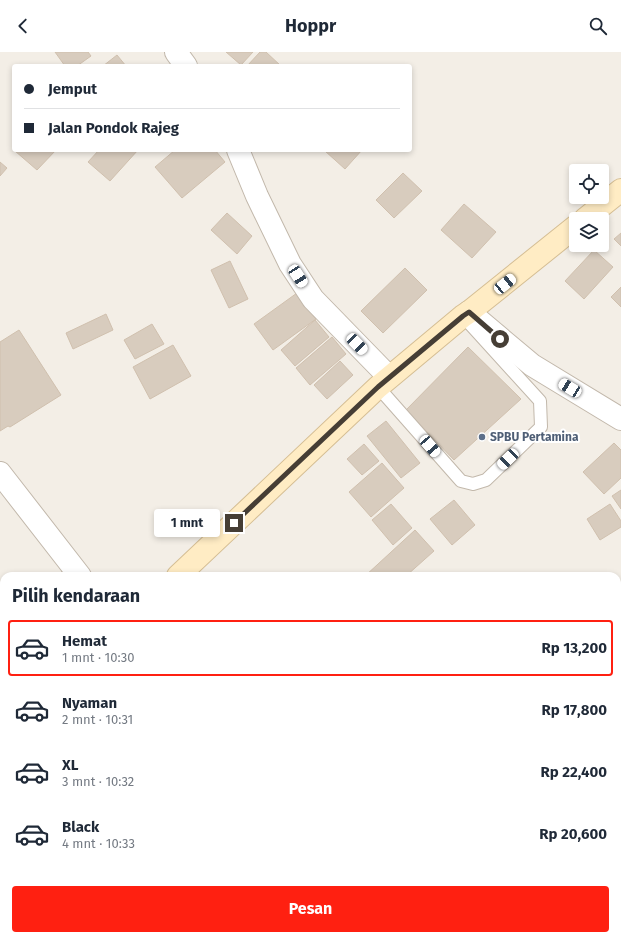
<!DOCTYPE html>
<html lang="id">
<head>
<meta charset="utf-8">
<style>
  body { margin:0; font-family:"Fira Sans",sans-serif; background:#f2f2f3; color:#1f2937; height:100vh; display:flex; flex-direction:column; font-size:15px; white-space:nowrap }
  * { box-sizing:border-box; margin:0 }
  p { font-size:13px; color:#747a83 }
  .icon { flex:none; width:22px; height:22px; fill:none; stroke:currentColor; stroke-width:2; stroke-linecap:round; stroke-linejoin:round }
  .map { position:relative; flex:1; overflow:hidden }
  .details { position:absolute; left:0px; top:520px; width:621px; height:368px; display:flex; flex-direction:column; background:#fff; border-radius:12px 12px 0 0; box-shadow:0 2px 6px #0003 }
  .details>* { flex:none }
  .hud { position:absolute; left:12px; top:12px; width:400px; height:88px; border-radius:4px; box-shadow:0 2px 6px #0003; display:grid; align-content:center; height:88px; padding:0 12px; background:#fff }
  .buttons { position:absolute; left:569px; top:112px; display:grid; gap:8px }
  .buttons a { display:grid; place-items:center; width:40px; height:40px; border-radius:4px; background:#fff; box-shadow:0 2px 6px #0003; font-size:20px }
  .end { position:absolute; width:18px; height:18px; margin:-9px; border:5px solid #463e35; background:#fff; box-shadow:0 0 0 2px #fff }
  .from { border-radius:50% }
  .bubble { position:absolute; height:28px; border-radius:4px; background:#fff; box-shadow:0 2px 6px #0003; font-size:13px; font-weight:700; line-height:28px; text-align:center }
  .car { position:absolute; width:12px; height:24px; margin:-12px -6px; border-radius:5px; box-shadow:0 0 3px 1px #0007; background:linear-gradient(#fff 24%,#345 0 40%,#fff 0 76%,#345 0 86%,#fff 0) }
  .hud b { display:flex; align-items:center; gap:14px; height:38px; font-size:15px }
  .hud b+b { border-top:1px solid #e0e1e3 }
  .hud i { width:10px; height:10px; background:#1f2937 }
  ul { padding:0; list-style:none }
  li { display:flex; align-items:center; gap:12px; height:56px; margin:0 8px 6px; padding:0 4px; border:2px solid transparent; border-radius:4px }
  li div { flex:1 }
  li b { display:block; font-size:15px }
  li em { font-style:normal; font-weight:700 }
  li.active { border-color:#ff2011 }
  li>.icon { width:36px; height:36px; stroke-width:1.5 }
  h2 { padding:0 12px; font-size:18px; line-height:48px }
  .action { display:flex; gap:8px; margin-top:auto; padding:8px 12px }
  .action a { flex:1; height:46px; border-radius:4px; background:#ff2011; color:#fff; font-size:16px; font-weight:700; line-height:46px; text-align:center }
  header { display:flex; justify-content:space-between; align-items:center; height:52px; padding:0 12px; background:#fff; font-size:18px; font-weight:700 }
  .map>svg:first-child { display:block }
  .building { fill:#d8ccbe; stroke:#d0c0ae }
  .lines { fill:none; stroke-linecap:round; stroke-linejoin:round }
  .lane-casing { stroke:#c2b8ab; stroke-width:14 }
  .street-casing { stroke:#c2b8ab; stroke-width:24 }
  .secondary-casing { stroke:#d5be94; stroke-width:24 }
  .lane { stroke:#fff; stroke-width:12 }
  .street { stroke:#fff; stroke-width:22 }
  .secondary { stroke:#ffecc4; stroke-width:22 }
  .route { stroke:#463e35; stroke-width:5 }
  .service-dot { fill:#5c6f8a; stroke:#fff; stroke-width:1.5 }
  .labels { text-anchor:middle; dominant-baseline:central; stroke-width:4; stroke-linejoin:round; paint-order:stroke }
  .service-label { font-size:12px; font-weight:bold; fill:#4e5e75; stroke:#fff; text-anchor:start }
</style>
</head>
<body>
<header><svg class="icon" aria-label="back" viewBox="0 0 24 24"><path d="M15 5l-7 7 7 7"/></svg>Hoppr<svg class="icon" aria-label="search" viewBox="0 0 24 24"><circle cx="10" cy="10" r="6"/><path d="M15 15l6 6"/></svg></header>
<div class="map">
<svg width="621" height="888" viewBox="0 0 621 888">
  <rect width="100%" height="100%" fill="#f3eee6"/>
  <g class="building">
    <polygon points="55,0 88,0 91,4 77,14 65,14"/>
    <polygon points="226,0 253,0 241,13"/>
    <polygon points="260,0 266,0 281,14 247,14"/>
    <polygon points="117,3 126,14 103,14"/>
    <polygon points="16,98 56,98 37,118 15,99"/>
    <polygon points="99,98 138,98 110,129 88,110"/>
    <polygon points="175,98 215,98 225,110 182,146 155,115"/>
    <polygon points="326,98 362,98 345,117 325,99"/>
    <polygon points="0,110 7,116 0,124"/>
    <polygon points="403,121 422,139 394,166 376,148"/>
    <polygon points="464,152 496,180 472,206 441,178"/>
    <polygon points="227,161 252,184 237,202 211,178"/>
    <polygon points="621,181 621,194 614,187"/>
    <polygon points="594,198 613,215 584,247 565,229"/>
    <polygon points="230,209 248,247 229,256 211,218"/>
    <polygon points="405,216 427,238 383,281 361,259"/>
    <polygon points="621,235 621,255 611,245"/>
    <polygon points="297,241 316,267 273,298 254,272"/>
    <polygon points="106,262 113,278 73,297 66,281"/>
    <polygon points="315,268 329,285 295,314 281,298"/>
    <polygon points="152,272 164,292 135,307 124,288"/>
    <polygon points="19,278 61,343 10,375 8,374 0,379 0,290"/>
    <polygon points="332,285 346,302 310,333 296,316"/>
    <polygon points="173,293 191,324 150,347 133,315"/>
    <polygon points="468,295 521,347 454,408 406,358"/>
    <polygon points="340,309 353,323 327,347 314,333"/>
    <polygon points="386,369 420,411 401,426 367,384"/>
    <polygon points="614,391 621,398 621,426 604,442 583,420"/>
    <polygon points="364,392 379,409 362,423 347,407"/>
    <polygon points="382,411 404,436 371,465 349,440"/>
    <polygon points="621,438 621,457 612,444"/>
    <polygon points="454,448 475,473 452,493 430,467"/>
    <polygon points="391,452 412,476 393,493 372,468"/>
    <polygon points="610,452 621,469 621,475 600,488 587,467"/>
    <polygon points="415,478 434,499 406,524 365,524"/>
    <polygon points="64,518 68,524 56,524"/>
    <polygon points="4,742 4,767 0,763 0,747"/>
    <polygon points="318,884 479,884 476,888 323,888"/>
  </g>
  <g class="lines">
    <g class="lane-casing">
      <polyline id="lane" points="378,335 461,429 473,432 486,428 541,375 540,349 470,272"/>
    </g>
    <g class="street-casing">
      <g id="street">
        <polyline points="176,0 186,14"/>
        <polyline points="238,98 257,144 290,212 313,247 389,325"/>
        <polyline points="469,260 532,313 621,367"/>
        <polyline points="0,421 80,524"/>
      </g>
    </g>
    <g class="secondary-casing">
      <g id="secondary">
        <polyline points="585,167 621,138"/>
        <polyline points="178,524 378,335 463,264 469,260 576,174"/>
        <polyline points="0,693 4,689"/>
      </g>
    </g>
    <use href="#lane" class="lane"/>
    <use href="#street" class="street"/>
    <use href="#secondary" class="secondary"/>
  </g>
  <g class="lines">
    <polyline class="route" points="234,471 378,335 463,264 469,260 500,287"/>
  </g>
  <circle class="service-dot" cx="482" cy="385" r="4"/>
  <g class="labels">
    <g class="service-label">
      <text x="490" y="385">SPBU Pertamina</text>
    </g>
  </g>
</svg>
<div class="buttons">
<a><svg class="icon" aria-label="locate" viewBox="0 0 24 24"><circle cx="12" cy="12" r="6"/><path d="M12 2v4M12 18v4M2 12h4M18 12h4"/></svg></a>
<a><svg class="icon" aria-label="layers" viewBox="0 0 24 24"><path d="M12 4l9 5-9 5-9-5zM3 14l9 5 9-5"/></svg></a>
</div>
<i class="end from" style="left:500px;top:287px"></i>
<i class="end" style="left:234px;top:471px"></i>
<div class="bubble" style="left:154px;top:457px;width:66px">1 mnt</div>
<i class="car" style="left:298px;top:224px;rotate:147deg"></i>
<i class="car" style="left:505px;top:232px;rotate:51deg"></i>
<i class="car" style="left:357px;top:292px;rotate:136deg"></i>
<i class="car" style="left:570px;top:336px;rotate:301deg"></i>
<i class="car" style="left:430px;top:394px;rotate:139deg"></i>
<i class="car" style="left:508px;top:407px;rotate:226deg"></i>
<div class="hud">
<b><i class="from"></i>Jemput</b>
<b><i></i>Jalan Pondok Rajeg</b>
</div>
<section class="details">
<h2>Pilih kendaraan</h2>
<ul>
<li class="active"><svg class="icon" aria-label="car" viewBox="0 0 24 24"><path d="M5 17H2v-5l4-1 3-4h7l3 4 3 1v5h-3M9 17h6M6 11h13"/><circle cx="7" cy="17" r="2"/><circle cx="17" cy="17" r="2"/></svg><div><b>Hemat</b><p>1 mnt · 10:30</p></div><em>Rp 13,200</em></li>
<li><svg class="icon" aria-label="car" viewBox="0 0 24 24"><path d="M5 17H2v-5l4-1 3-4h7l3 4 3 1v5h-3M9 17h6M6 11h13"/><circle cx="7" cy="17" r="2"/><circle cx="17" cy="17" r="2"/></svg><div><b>Nyaman</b><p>2 mnt · 10:31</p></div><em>Rp 17,800</em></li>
<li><svg class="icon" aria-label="car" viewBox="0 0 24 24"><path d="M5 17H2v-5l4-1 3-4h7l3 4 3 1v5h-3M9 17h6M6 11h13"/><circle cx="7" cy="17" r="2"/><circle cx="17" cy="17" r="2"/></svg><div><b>XL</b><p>3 mnt · 10:32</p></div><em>Rp 22,400</em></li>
<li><svg class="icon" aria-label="car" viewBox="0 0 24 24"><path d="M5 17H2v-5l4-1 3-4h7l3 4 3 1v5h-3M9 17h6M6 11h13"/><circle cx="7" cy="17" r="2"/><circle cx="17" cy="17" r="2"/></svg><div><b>Black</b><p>4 mnt · 10:33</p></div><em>Rp 20,600</em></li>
</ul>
<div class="action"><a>Pesan</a></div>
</section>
</div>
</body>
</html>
